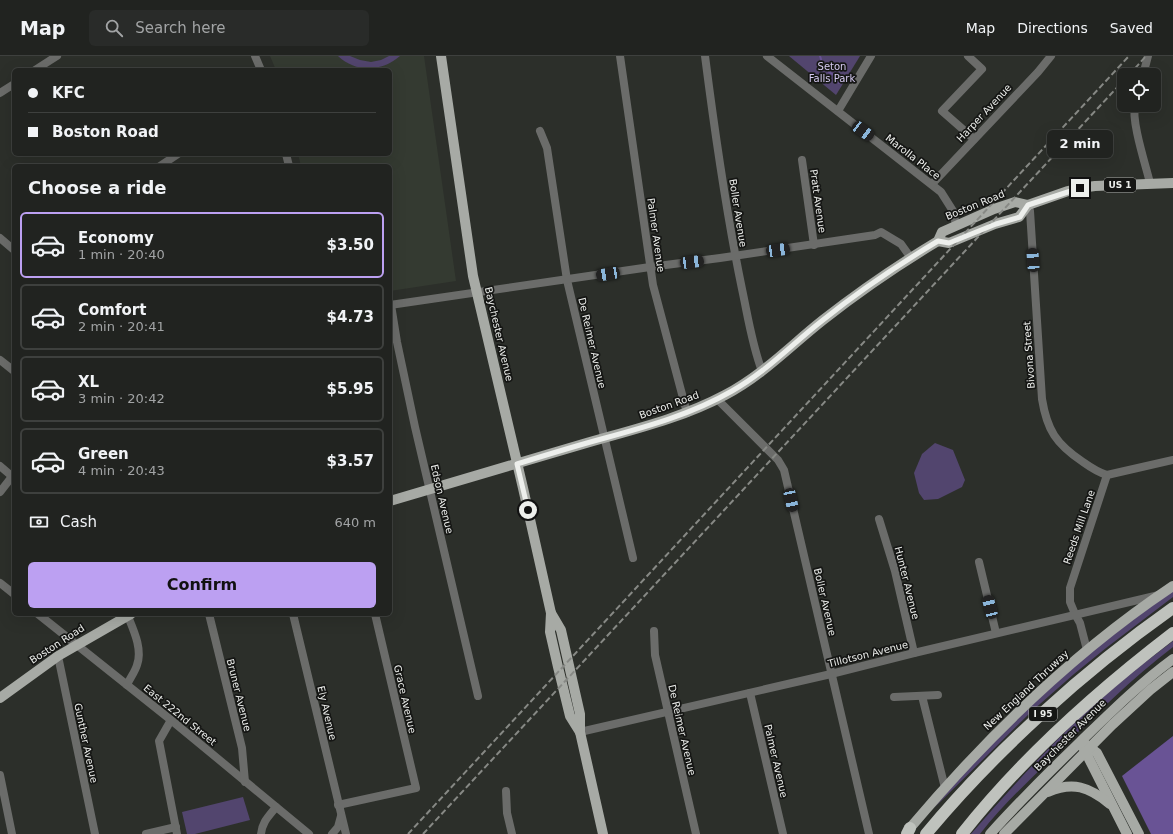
<!DOCTYPE html>
<html lang="en">
<head>
<meta charset="utf-8">
<style>
  body { margin:0; font-family:"DejaVu Sans",sans-serif; background:#292b29; color:#f1f3f6; height:100vh; display:flex; flex-direction:column; font-size:15px; white-space:nowrap }
  * { box-sizing:border-box; margin:0 }
  p { font-size:13px; color:#a2a4a5 }
  .icon { flex:none; width:22px; height:22px; fill:none; stroke:currentColor; stroke-width:2; stroke-linecap:round; stroke-linejoin:round }
  .map { position:relative; flex:1; overflow:hidden }
  .details { position:absolute; left:12px; top:108px; width:380px; height:452px; display:flex; flex-direction:column; background:#212320; border-radius:6px; box-shadow:0 4px 16px #0002,0 0 0 1px #3e403e }
  .details>* { flex:none }
  .banner { position:absolute; left:12px; top:12px; width:380px; height:88px; border-radius:6px; box-shadow:0 4px 16px #0002,0 0 0 1px #3e403e; display:grid; align-content:center; height:88px; padding:0 16px; background:#212320 }
  .controls { position:absolute; left:1117px; top:12px; display:grid; gap:8px }
  .controls a { display:grid; place-items:center; width:44px; height:44px; border-radius:6px; background:#212320; box-shadow:0 4px 16px #0002,0 0 0 1px #3e403e; font-size:20px }
  .end { position:absolute; width:18px; height:18px; margin:-9px; border:5px solid #edefec; background:#111; box-shadow:0 0 0 2px #111 }
  .from { border-radius:50% }
  .bubble { position:absolute; height:28px; border-radius:6px; background:#212320; box-shadow:0 4px 16px #0002,0 0 0 1px #3e403e; font-size:13px; font-weight:600; line-height:28px; text-align:center }
  .car { position:absolute; width:12px; height:24px; margin:-12px -6px; border-radius:5px; box-shadow:0 0 3px 1px #0007; background:linear-gradient(#222 24%,#8ab4d8 0 40%,#222 0 76%,#8ab4d8 0 86%,#222 0) }
  .banner b { display:flex; align-items:center; gap:14px; height:38px; font-size:15px }
  .banner b+b { border-top:1px solid #3e403e }
  .banner i { width:10px; height:10px; background:#f1f3f6 }
  ul { padding:0; list-style:none }
  li { display:flex; align-items:center; gap:12px; height:66px; margin:0 8px 6px; padding:0 8px; border:2px solid #3e403e; border-radius:6px }
  li div { flex:1 }
  li b { display:block; font-size:15px }
  li em { font-style:normal; font-weight:600 }
  li.active { border-color:#bca0f2 }
  li>.icon { width:36px; height:36px; stroke-width:1.5 }
  h2 { padding:0 16px; font-size:18px; line-height:48px }
  .pay { display:flex; align-items:center; gap:10px; height:44px; padding:0 16px; font-size:15px }
  .pay p { margin-inline-start:auto }
  .cta { display:flex; gap:8px; margin-top:auto; padding:8px 16px }
  .cta a { flex:1; height:46px; border-radius:6px; background:#bca0f2; color:#111; font-size:16px; font-weight:600; line-height:46px; text-align:center }
  header { display:flex; align-items:center; gap:24px; box-sizing:border-box; height:56px; padding:0 20px; background:#212320; border-bottom:1px solid #3e403e }
  header strong { font-size:19px }
  nav { display:flex; gap:22px; margin-inline-start:auto; font-size:14px }
  .search { width:280px; height:36px; background:#292b29; display:flex; align-items:center; gap:10px; box-sizing:border-box; padding:0 14px; border-radius:6px; color:#a2a4a5; font-size:15px }
  .map>svg:first-child { display:block }
  .built { fill:#343a31 }
  .green { fill:#52456e }
  .forest { fill:#695395 }
  .lines { fill:none; stroke-linecap:round; stroke-linejoin:round }
  .stream { stroke:#685294; stroke-width:2 }
  .minor { stroke:#6b6c6a; stroke-width:8 }
  .major { stroke:#a7aaa5; stroke-width:10 }
  .highway { stroke:#bfc2bd; stroke-width:12 }
  .rail { stroke:#878985; stroke-width:2; stroke-dasharray:6 3; stroke-linecap:butt }
  .route { stroke:#edefec; stroke-width:5 }
  .labels { text-anchor:middle; dominant-baseline:central; stroke-width:3.5; stroke-linejoin:round; paint-order:stroke }
  .shield { fill:#151614; stroke:#acaeab; stroke-width:1 }
  .shield-label { font-size:9px; font-weight:bold; fill:#edefec }
  .park-label { font-size:10px; fill:#d5caf0; stroke:#151614 }
  .street-label { font-size:10px; fill:#edefec; stroke:#151614 }
</style>
</head>
<body>
<header>
<strong>Map</strong>
<div class="search"><svg class="icon" aria-label="search" viewBox="0 0 24 24"><circle cx="10" cy="10" r="6"/><path d="M15 15l6 6"/></svg>Search here</div>
<nav><a>Map</a><a>Directions</a><a>Saved</a></nav>
</header>
<div class="map">
<svg width="1173" height="778" viewBox="0 0 1173 778">
  <rect width="100%" height="100%" fill="#2c2f2a"/>
  <polygon class="built" points="270,0 424,0 456,225 390,235 390,110 301,110 298,98 390,98 390,14 276,14"/>
  <g class="green">
    <path d="M 338,0 L 350,0 L 360,4 L 371,6 L 381,4 L 389,0 L 400,0 C 382,16 356,17 338,0 Z"/>
    <polygon points="789,0 860,0 836,39"/>
    <polygon points="935,387 953,394 965,424 962,431 938,443 924,444 919,437 914,417 922,398"/>
    <path d="M 1173,535 L 1173,541 L 1106,592 L 1074,618 L 1032,655 L 935,751 C 977,701 1025,654 1074,611 C 1105,584 1139,559 1173,535 Z"/>
    <path d="M 1173,585 L 1173,591 C 1131,623 1095,659 1058,696 C 1031,723 1003,748 980,778 L 971,778 C 999,746 1027,714 1057,684 C 1093,648 1133,615 1173,585 Z"/>
    <polygon points="243,741 250,764 195,778 187,778 182,756"/>
  </g>
  <polygon class="forest" points="1173,680 1173,778 1151,778 1122,720"/>
  <g class="lines">
    <polyline class="stream" points="820,0 824,13 837,21 839,27"/>
    <g class="minor">
      <polyline points="255,0 261,14"/>
      <polyline points="620,0 653,229 687,357"/>
      <path d="M 705,0 C 715,78 726,156 742,233 C 748,261 752,289 762,315"/>
      <polyline points="767,0 941,136 953,155 956,169"/>
      <polyline points="968,0 982,13 942,55 974,83"/>
      <polyline points="35,14 57,0"/>
      <polyline points="1143,19 1148,0"/>
      <polyline points="0,37 14,28"/>
      <path d="M 1135,49 C 1131,65 1146,110 1150,127"/>
      <polyline points="838,55 871,0"/>
      <polyline points="540,75 547,92 567,224 633,502"/>
      <polyline points="286,98 289,110"/>
      <polyline points="802,104 814,189"/>
      <polyline points="160,110 178,98"/>
      <polyline points="932,128 1038,16 1051,0"/>
      <path d="M 1028,149 L 1030,155 L 1042,343 C 1047,374 1056,388 1083,406 C 1090,411 1097,416 1107,419"/>
      <polyline points="0,182 14,194"/>
      <polyline points="390,249 650,211 720,202 875,179 881,176 901,188 911,202"/>
      <polyline points="391,249 397,286 415,371 478,640"/>
      <polyline points="0,304 14,315"/>
      <polyline points="717,343 778,404 784,414 869,778"/>
      <polyline points="0,410 14,422"/>
      <polyline points="0,436 14,418"/>
      <polyline points="879,463 895,515 914,597"/>
      <polyline points="979,506 996,577"/>
      <polyline points="0,527 14,538"/>
      <polyline points="38,558 171,664 309,778"/>
      <polyline points="209,558 242,692 245,726"/>
      <polyline points="293,558 346,778"/>
      <polyline points="654,575 655,599 696,778"/>
      <polyline points="1087,594 1080,567 1075,558 1070,546 1070,532 1107,419 1173,404"/>
      <polyline points="58,600 95,778"/>
      <path d="M 127,629 C 130,622 135,616 137,609 C 143,593 133,573 127,558"/>
      <polyline points="750,637 783,778"/>
      <polyline points="922,640 945,732"/>
      <polyline points="894,641 938,639"/>
      <polyline points="171,664 159,685 177,778"/>
      <polyline points="580,676 831,618 914,597 1159,539"/>
      <polyline points="0,719 12,778"/>
      <polyline points="506,735 507,757 512,778"/>
      <polyline points="338,749 416,732 375,558"/>
      <polyline points="146,778 176,771"/>
      <path d="M 261,778 C 262,766 269,760 276,751"/>
      <polyline points="332,778 338,771 341,760"/>
    </g>
    <g class="major">
      <polyline points="441,0 473,220 523,432 551,557 550,576 558,611 570,660 580,676"/>
      <polyline points="938,185 949,187 995,168 1019,161 1028,149"/>
      <path d="M 390,445 C 454,426 518,407 583,388 C 631,374 680,363 725,339 C 763,319 790,290 823,264 C 860,235 898,209 938,185 L 942,176 L 994,153 L 1015,146 L 1028,149 L 1068,135 L 1080,132 L 1095,130 L 1173,127"/>
      <polyline points="551,557 561,574 580,658 580,676 603,778"/>
      <polyline points="0,642 58,600 131,558"/>
      <polyline points="1084,687 1097,697 1139,778"/>
      <polyline points="1083,691 1127,778"/>
      <path d="M 1048,736 C 1073,725 1089,731 1110,748"/>
      <path d="M 910,772 C 987,681 1074,596 1173,530"/>
      <path d="M 990,778 C 1019,746 1049,716 1080,686 C 1110,657 1139,628 1173,603"/>
      <polyline points="1004,778 1112,669 1150,634 1173,616"/>
    </g>
    <g class="highway">
      <polyline points="907,778 910,772"/>
      <path d="M 926,778 C 995,695 1085,614 1173,552"/>
      <path d="M 962,778 C 1022,702 1096,636 1173,577"/>
    </g>
    <g class="rail">
      <polyline points="1129,19 1146,0"/>
      <polyline points="408,778 1129,0"/>
      <polyline points="423,778 1124,24"/>
    </g>
  </g>
  <g class="lines">
    <path class="route" d="M 528,454 L 517,408 C 546,399 575,390 605,382 C 649,370 692,358 732,335 C 766,316 792,288 823,264 C 859,235 898,209 938,185 L 949,187 L 996,168 L 1020,161 L 1028,149 L 1080,132"/>
  </g>
  <g class="labels">
    <g class="shield">
      <rect x="1104" y="122" width="32" height="14" rx="3"/>
      <rect x="1029" y="651" width="28" height="14" rx="3"/>
    </g>
    <g class="shield-label">
      <text x="1120" y="129">US 1</text>
      <text x="1043" y="658">I 95</text>
    </g>
    <g class="park-label">
      <text x="832" y="10">Seton<tspan x="832" dy="12">Falls Park</tspan></text>
    </g>
    <g class="street-label">
      <text transform="translate(984 57) rotate(-47)">Harper Avenue</text>
      <text transform="translate(913 101) rotate(38)">Marolla Place</text>
      <text transform="translate(818 145) rotate(82)">Pratt Avenue</text>
      <text transform="translate(975 149) rotate(-22)">Boston Road</text>
      <text transform="translate(738 157) rotate(81)">Boller Avenue</text>
      <text transform="translate(656 179) rotate(82)">Palmer Avenue</text>
      <text transform="translate(499 278) rotate(77)">Baychester Avenue</text>
      <text transform="translate(592 287) rotate(77)">De Reimer Avenue</text>
      <text transform="translate(1029 299) rotate(-94)">Bivona Street</text>
      <text transform="translate(669 349) rotate(-20)">Boston Road</text>
      <text transform="translate(442 443) rotate(77)">Edson Avenue</text>
      <text transform="translate(1079 471) rotate(-71)">Reeds Mill Lane</text>
      <text transform="translate(907 527) rotate(76)">Hunter Avenue</text>
      <text transform="translate(825 546) rotate(77)">Boller Avenue</text>
      <text transform="translate(57 588) rotate(-33)">Boston Road</text>
      <text transform="translate(868 598) rotate(-14)">Tillotson Avenue</text>
      <text transform="translate(1026 634) rotate(-43)">New England Thruway</text>
      <text transform="translate(239 639) rotate(76)">Bruner Avenue</text>
      <text transform="translate(405 643) rotate(77)">Grace Avenue</text>
      <text transform="translate(327 657) rotate(77)">Ely Avenue</text>
      <text transform="translate(180 659) rotate(39)">East 222nd Street</text>
      <text transform="translate(682 674) rotate(77)">De Reimer Avenue</text>
      <text transform="translate(1070 679) rotate(-45)">Baychester Avenue</text>
      <text transform="translate(86 687) rotate(78)">Gunther Avenue</text>
      <text transform="translate(776 705) rotate(77)">Palmer Avenue</text>
    </g>
  </g>
</svg>
<div class="controls">
<a><svg class="icon" aria-label="locate" viewBox="0 0 24 24"><circle cx="12" cy="12" r="6"/><path d="M12 2v4M12 18v4M2 12h4M18 12h4"/></svg></a>
</div>
<i class="end from" style="left:528px;top:454px"></i>
<i class="end" style="left:1080px;top:132px"></i>
<div class="bubble" style="left:1047px;top:74px;width:66px">2 min</div>
<i class="car" style="left:863px;top:75px;rotate:127deg"></i>
<i class="car" style="left:778px;top:194px;rotate:82deg"></i>
<i class="car" style="left:1033px;top:204px;rotate:356deg"></i>
<i class="car" style="left:692px;top:206px;rotate:83deg"></i>
<i class="car" style="left:608px;top:218px;rotate:261deg"></i>
<i class="car" style="left:791px;top:444px;rotate:168deg"></i>
<i class="car" style="left:990px;top:551px;rotate:346deg"></i>
<div class="banner">
<b><i class="from"></i>KFC</b>
<b><i></i>Boston Road</b>
</div>
<section class="details">
<h2>Choose a ride</h2>
<ul>
<li class="active"><svg class="icon" aria-label="car" viewBox="0 0 24 24"><path d="M5 17H2v-5l4-1 3-4h7l3 4 3 1v5h-3M9 17h6M6 11h13"/><circle cx="7" cy="17" r="2"/><circle cx="17" cy="17" r="2"/></svg><div><b>Economy</b><p>1 min · 20:40</p></div><em>$3.50</em></li>
<li><svg class="icon" aria-label="car" viewBox="0 0 24 24"><path d="M5 17H2v-5l4-1 3-4h7l3 4 3 1v5h-3M9 17h6M6 11h13"/><circle cx="7" cy="17" r="2"/><circle cx="17" cy="17" r="2"/></svg><div><b>Comfort</b><p>2 min · 20:41</p></div><em>$4.73</em></li>
<li><svg class="icon" aria-label="car" viewBox="0 0 24 24"><path d="M5 17H2v-5l4-1 3-4h7l3 4 3 1v5h-3M9 17h6M6 11h13"/><circle cx="7" cy="17" r="2"/><circle cx="17" cy="17" r="2"/></svg><div><b>XL</b><p>3 min · 20:42</p></div><em>$5.95</em></li>
<li><svg class="icon" aria-label="car" viewBox="0 0 24 24"><path d="M5 17H2v-5l4-1 3-4h7l3 4 3 1v5h-3M9 17h6M6 11h13"/><circle cx="7" cy="17" r="2"/><circle cx="17" cy="17" r="2"/></svg><div><b>Green</b><p>4 min · 20:43</p></div><em>$3.57</em></li>
</ul>
<div class="pay"><svg class="icon" aria-label="cash" viewBox="0 0 24 24"><path d="M3 7h18v10H3z"/><circle cx="12" cy="12" r="2"/></svg>Cash<p>640 m</p></div>
<div class="cta"><a>Confirm</a></div>
</section>
</div>
</body>
</html>
